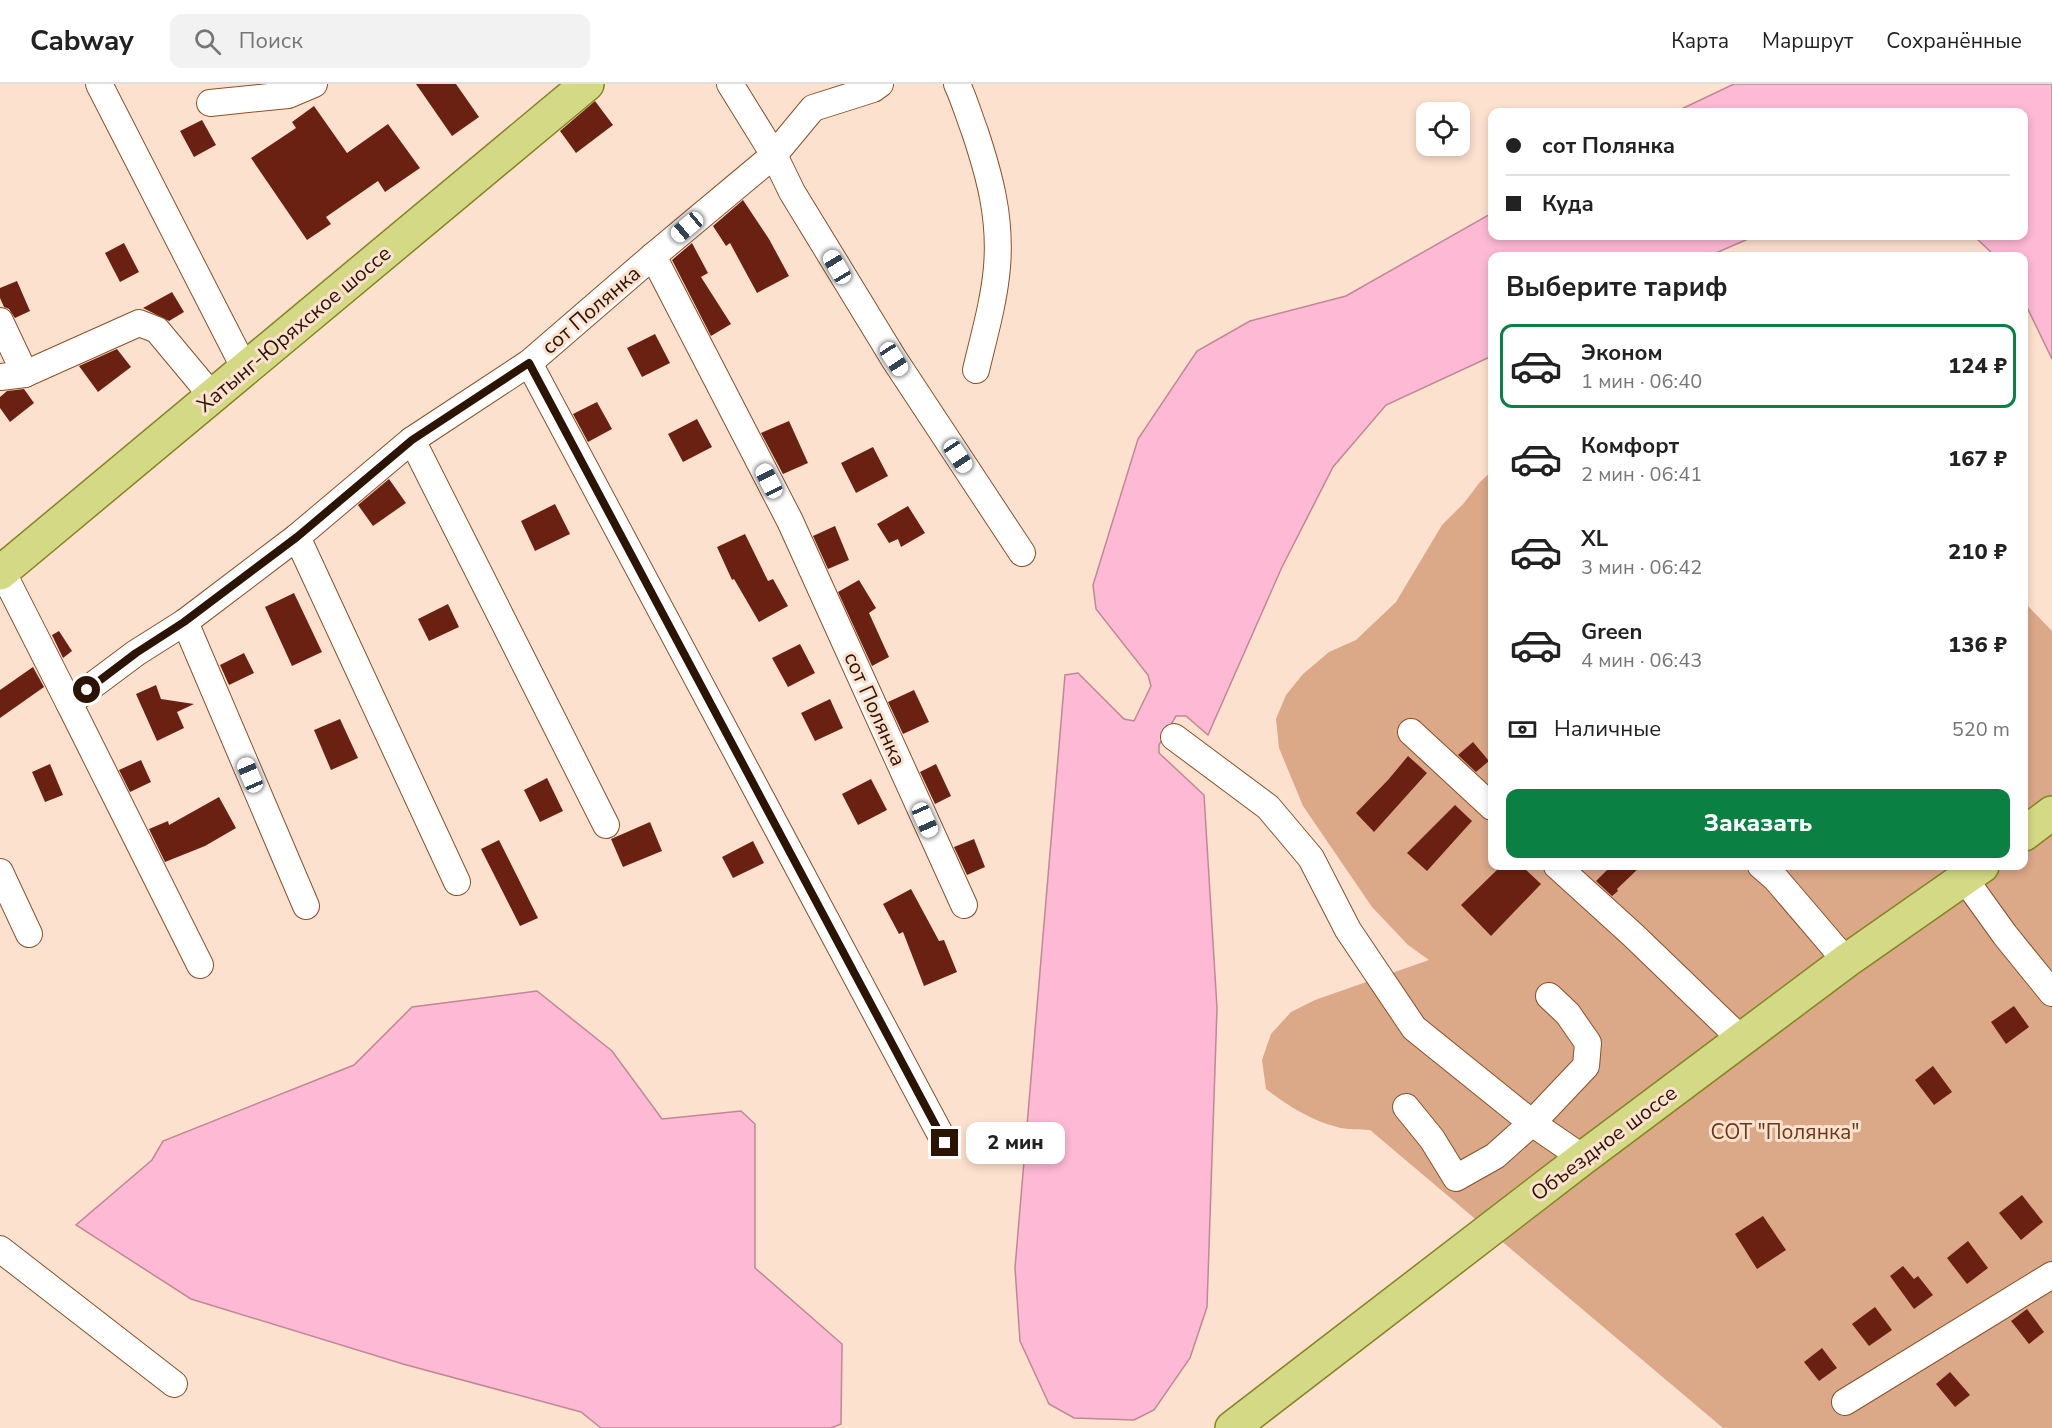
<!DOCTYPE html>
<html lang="ru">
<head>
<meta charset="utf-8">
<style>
  body { margin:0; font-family:"Nunito Sans",sans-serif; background:#f2f2f2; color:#222; height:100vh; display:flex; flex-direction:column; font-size:22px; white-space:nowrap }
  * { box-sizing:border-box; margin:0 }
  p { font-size:20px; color:#767676 }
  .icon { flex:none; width:33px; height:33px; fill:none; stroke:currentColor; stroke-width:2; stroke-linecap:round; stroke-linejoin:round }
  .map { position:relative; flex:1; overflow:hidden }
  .details { position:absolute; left:1488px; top:168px; width:540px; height:618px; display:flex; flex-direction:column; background:#fff; border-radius:12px; box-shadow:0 3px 9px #0003 }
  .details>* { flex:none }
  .banner { position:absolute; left:1488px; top:24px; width:540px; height:132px; border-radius:12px; box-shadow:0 3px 9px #0003; display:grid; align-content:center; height:132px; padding:0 18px; background:#fff }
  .buttons { position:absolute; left:1416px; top:18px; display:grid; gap:12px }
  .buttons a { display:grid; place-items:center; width:54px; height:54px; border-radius:12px; background:#fff; box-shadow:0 3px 9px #0003; font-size:30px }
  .end { position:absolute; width:27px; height:27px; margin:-14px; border:8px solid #2c1403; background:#fff; box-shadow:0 0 0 3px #fff }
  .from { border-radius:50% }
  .bubble { position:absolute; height:42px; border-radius:12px; background:#fff; box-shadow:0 3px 9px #0003; font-size:20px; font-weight:800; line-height:42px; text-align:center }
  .car { position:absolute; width:18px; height:36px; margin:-18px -9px; border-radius:8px; box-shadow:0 0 4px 2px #0007; background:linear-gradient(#fff 24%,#345 0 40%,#fff 0 76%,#345 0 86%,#fff 0) }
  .banner b { display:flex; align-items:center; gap:21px; height:57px; font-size:22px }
  .banner b+b { border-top:2px solid #e0e0e0 }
  .banner i { width:15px; height:15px; background:#222 }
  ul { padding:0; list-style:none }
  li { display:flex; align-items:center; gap:18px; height:84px; margin:0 12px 9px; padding:0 6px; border:3px solid transparent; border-radius:12px }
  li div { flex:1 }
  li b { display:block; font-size:22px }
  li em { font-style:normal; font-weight:800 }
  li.selected { border-color:#0b8043 }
  li>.icon { width:54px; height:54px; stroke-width:1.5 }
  h2 { padding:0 18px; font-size:27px; line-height:72px }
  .pay { display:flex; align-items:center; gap:15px; height:66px; padding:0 18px; font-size:22px }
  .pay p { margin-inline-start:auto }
  .cta { display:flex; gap:12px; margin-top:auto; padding:12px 18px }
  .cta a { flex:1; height:69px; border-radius:12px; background:#0b8043; color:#fff; font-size:24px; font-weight:800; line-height:69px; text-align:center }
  header { display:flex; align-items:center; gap:36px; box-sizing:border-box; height:84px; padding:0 30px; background:#fff; border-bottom:2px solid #e0e0e0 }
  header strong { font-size:28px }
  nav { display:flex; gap:33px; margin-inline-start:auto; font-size:21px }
  .search { width:420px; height:54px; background:#f2f2f2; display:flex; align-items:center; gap:15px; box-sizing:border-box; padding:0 21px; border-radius:12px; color:#767676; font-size:22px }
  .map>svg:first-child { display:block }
  .green { fill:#dba888 }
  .water { fill:#feb9d4; stroke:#bf8895; stroke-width:1.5 }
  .building { fill:#6b2111 }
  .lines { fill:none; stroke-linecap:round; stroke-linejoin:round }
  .minor-casing { stroke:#8b5026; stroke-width:28 }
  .major-casing { stroke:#858422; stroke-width:36 }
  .minor { stroke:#fff; stroke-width:26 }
  .major { stroke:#d3d985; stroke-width:33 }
  .route { stroke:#2c1403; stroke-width:8 }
  .labels { text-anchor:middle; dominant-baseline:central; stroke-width:6; stroke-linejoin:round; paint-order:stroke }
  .street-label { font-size:21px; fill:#2c1403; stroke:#fde1cf }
  .park-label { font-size:21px; fill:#6a3a16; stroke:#fde1cf }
</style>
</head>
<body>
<header>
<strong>Cabway</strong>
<div class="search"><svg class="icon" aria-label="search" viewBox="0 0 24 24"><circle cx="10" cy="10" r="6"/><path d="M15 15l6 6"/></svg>Поиск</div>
<nav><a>Карта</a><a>Маршрут</a><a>Сохранённые</a></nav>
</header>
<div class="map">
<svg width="2052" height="1344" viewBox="0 0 2052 1344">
  <rect width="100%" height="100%" fill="#fde1cf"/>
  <path class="green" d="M 1492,387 L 1492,782 L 2024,782 L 2024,518 L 2052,547 L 2052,1344 L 1723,1344 L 1370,1046 C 1359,1045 1347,1046 1337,1043 C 1310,1036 1288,1022 1266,1005 L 1262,976 L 1271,950 L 1291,928 L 1315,916 L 1429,876 L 1408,861 L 1372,823 L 1303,722 L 1279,664 L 1276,635 L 1286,611 L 1303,590 L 1329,568 L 1356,556 L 1396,518 L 1442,441 L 1464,419 L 1480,398 Z"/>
  <g class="water">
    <polygon points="1734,0 2052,0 2052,275 2024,217 2024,172 1995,172 1974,152 2024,152 2024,28 1675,28"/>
    <polygon points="1492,129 1492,152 1755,152 1709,172 1492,172 1492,272 1386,321 1333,383 1282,483 1208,651 1186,632 1176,632 1159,661 1159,669 1204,711 1217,924 1207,1223 1190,1274 1154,1326 1134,1336 1074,1334 1049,1320 1020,1257 1015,1184 1065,591 1078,589 1124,635 1134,637 1151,602 1148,591 1096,525 1093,501 1138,355 1197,267 1250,237 1346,212"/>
    <polygon points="537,907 612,967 662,1035 741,1027 755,1040 755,1184 842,1260 841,1340 831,1344 601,1344 581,1328 403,1280 191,1215 76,1141 152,1076 163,1057 354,981 412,923"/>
  </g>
  <g class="building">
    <polygon points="416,0 456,0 479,33 452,52"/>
    <polygon points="595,17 613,41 576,69 560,47"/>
    <polygon points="314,22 347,69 388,40 420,84 385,108 378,97 326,133 331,140 307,156 251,74 296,44 292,38"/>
    <polygon points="202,36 216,61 194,73 180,47"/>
    <polygon points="743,116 769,155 789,192 757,209 730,159 726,162 713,142"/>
    <polygon points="124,159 139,188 120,198 105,169"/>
    <polygon points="692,159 708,189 701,193 731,240 711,252 672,176"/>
    <polygon points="17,197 30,227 15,234 9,225 4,223 0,214 0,204"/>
    <polygon points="172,208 184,228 169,237 143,224"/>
    <polygon points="655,250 670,279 642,293 627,264"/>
    <polygon points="117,265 131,283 98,308 79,282"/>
    <polygon points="24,305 34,319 10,338 0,324 0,313 7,307"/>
    <polygon points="597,318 612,345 588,358 573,330"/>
    <polygon points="697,335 712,363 683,378 668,350"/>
    <polygon points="789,337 808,379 783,390 761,349"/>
    <polygon points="873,363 888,392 856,409 841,379"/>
    <polygon points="389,395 406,419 373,442 358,421"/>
    <polygon points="555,420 570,450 535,467 521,437"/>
    <polygon points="908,422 925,449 901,463 898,455 889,459 877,440"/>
    <polygon points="835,442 849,476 828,485 813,452"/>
    <polygon points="745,450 768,497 773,495 788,522 759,538 734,495 732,496 717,463"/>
    <polygon points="859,496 876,524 869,529 889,573 872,582 838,508"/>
    <polygon points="294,509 322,568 292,582 265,523"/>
    <polygon points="448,520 459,543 429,557 418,535"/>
    <polygon points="59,547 72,567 63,574 52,551"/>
    <polygon points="800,560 815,589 788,603 772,574"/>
    <polygon points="244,569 254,589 229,601 220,581"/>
    <polygon points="33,583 44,603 0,634 0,606"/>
    <polygon points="156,601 161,615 194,620 177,628 184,644 157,657 136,610"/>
    <polygon points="914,606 929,638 903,650 888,618"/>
    <polygon points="830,615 843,644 815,657 801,629"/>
    <polygon points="340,635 358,674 331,686 314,646"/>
    <polygon points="1473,658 1489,677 1476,688 1458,671"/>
    <polygon points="1408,672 1427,689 1374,748 1356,729 1388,696"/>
    <polygon points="141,676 151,698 130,708 119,686"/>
    <polygon points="50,680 63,711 45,718 32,688"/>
    <polygon points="936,680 951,712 935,720 920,688"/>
    <polygon points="547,694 563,727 540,738 524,706"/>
    <polygon points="871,695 887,726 858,741 842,710"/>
    <polygon points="219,713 236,744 205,762 165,778 149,745 168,737 169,741"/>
    <polygon points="1455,721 1472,737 1427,787 1407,769"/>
    <polygon points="650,738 662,767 623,783 611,755"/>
    <polygon points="974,755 985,783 967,791 954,763"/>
    <polygon points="499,756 538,834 520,842 481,765"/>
    <polygon points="753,757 764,779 733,794 722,773"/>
    <polygon points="1501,782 1522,782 1541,800 1491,852 1461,821"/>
    <polygon points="1611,782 1641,782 1617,805 1618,807 1612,812 1596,797"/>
    <polygon points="911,805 939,857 944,856 957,888 924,902 903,848 899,850 883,820"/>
    <polygon points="2014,922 2029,943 2006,960 1991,938"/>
    <polygon points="1933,982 1952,1008 1934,1021 1915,996"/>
    <polygon points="2022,1111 2043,1138 2021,1156 1999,1129"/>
    <polygon points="1763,1132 1786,1166 1757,1185 1735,1150"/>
    <polygon points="1968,1157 1988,1184 1967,1200 1947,1174"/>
    <polygon points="1903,1182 1914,1195 1918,1192 1933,1211 1914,1225 1890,1192"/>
    <polygon points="1875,1223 1892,1246 1869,1262 1852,1240"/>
    <polygon points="2027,1225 2044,1248 2029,1260 2011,1237"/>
    <polygon points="1822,1264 1837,1284 1819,1297 1804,1278"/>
    <polygon points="1950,1288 1970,1311 1955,1323 1936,1300"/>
  </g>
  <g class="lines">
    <g class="minor-casing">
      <g id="minor">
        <polyline points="99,0 245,285"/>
        <polyline points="730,0 774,71 792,108 894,275 1022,469"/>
        <path d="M 957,0 C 964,15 969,32 975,48 C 990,93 1001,134 997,183 C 994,218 984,252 976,286"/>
        <polyline points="210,19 288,11 314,0"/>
        <polyline points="653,172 790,437 964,821"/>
        <polyline points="0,237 25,290"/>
        <polyline points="529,279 945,1059"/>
        <polyline points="0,293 25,290 139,239 157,246 212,312"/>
        <polyline points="412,356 606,741"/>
        <polyline points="297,453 457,798"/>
        <polyline points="2,487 69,619 136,569 185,538 297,453 412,356 529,279 653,172 774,71 813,24 873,5 880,0"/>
        <polyline points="185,538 306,822"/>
        <polyline points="69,619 200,881"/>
        <polyline points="1411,648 1492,723"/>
        <polyline points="1174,653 1268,723 1311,774 1348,846 1414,944 1532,1039 1583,1074"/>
        <polyline points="1557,782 1633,851 1742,956"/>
        <polyline points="1761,782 1776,795 1846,877"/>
        <polyline points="0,788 29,850"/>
        <polyline points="1964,794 2005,851 2052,909"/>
        <polyline points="1406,1023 1432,1055 1456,1094 1495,1072 1532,1039 1586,982 1588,959 1568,930 1549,912"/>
        <polyline points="0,1165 174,1300"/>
        <polyline points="1845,1318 2052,1191"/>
      </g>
    </g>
    <g class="major-casing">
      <g id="major">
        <polyline points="0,489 587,0"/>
        <polyline points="2024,750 2052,729"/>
        <polyline points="1232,1344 1583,1074 1846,877 1982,782"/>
      </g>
    </g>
    <use href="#minor" class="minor"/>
    <use href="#major" class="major"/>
  </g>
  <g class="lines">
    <polyline class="route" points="87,606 136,569 184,538 297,453 412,356 529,279 945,1059"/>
  </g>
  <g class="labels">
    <g class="street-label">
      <text transform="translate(591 226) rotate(-41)">сот Полянка</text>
      <text transform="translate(294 245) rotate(-40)">Хатынг-Юряхское шоссе</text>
      <text transform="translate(875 625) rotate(66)">сот Полянка</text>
      <text transform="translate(1604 1059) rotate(-37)">Объездное шоссе</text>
    </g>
    <g class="park-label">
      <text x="1785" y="1048">СОТ "Полянка"</text>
    </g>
  </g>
</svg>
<div class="buttons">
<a><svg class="icon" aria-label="locate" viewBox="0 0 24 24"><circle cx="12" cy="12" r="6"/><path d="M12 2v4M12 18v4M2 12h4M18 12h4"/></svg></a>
</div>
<i class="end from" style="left:87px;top:606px"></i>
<i class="end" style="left:945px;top:1059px"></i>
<div class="bubble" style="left:966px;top:1038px;width:99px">2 мин</div>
<i class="car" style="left:687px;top:143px;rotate:230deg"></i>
<i class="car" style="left:837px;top:183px;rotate:329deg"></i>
<i class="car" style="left:894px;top:275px;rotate:147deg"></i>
<i class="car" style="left:958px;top:372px;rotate:146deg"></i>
<i class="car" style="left:769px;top:397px;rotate:333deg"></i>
<i class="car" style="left:250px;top:691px;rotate:337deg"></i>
<i class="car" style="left:925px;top:736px;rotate:156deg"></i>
<div class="banner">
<b><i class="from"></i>сот Полянка</b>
<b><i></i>Куда</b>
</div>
<section class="details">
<h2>Выберите тариф</h2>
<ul>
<li class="selected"><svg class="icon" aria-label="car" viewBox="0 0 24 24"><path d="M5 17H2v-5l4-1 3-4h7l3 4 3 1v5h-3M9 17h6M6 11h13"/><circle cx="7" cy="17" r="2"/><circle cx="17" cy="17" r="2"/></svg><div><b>Эконом</b><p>1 мин · 06:40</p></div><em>124 ₽</em></li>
<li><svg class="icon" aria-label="car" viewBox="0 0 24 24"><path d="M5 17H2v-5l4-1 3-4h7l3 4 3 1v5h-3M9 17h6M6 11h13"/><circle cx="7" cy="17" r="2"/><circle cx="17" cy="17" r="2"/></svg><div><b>Комфорт</b><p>2 мин · 06:41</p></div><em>167 ₽</em></li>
<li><svg class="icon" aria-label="car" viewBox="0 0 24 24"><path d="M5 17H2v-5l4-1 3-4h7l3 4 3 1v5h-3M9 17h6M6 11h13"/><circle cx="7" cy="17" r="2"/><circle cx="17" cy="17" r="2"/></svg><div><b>XL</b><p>3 мин · 06:42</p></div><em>210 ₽</em></li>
<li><svg class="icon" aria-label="car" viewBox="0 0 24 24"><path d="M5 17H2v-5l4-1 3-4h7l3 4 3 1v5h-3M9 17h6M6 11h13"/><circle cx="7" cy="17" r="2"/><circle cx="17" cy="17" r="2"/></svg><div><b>Green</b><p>4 мин · 06:43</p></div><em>136 ₽</em></li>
</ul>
<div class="pay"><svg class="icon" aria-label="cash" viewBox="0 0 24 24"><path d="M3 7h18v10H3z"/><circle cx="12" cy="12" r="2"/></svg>Наличные<p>520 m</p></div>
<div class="cta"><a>Заказать</a></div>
</section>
</div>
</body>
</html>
